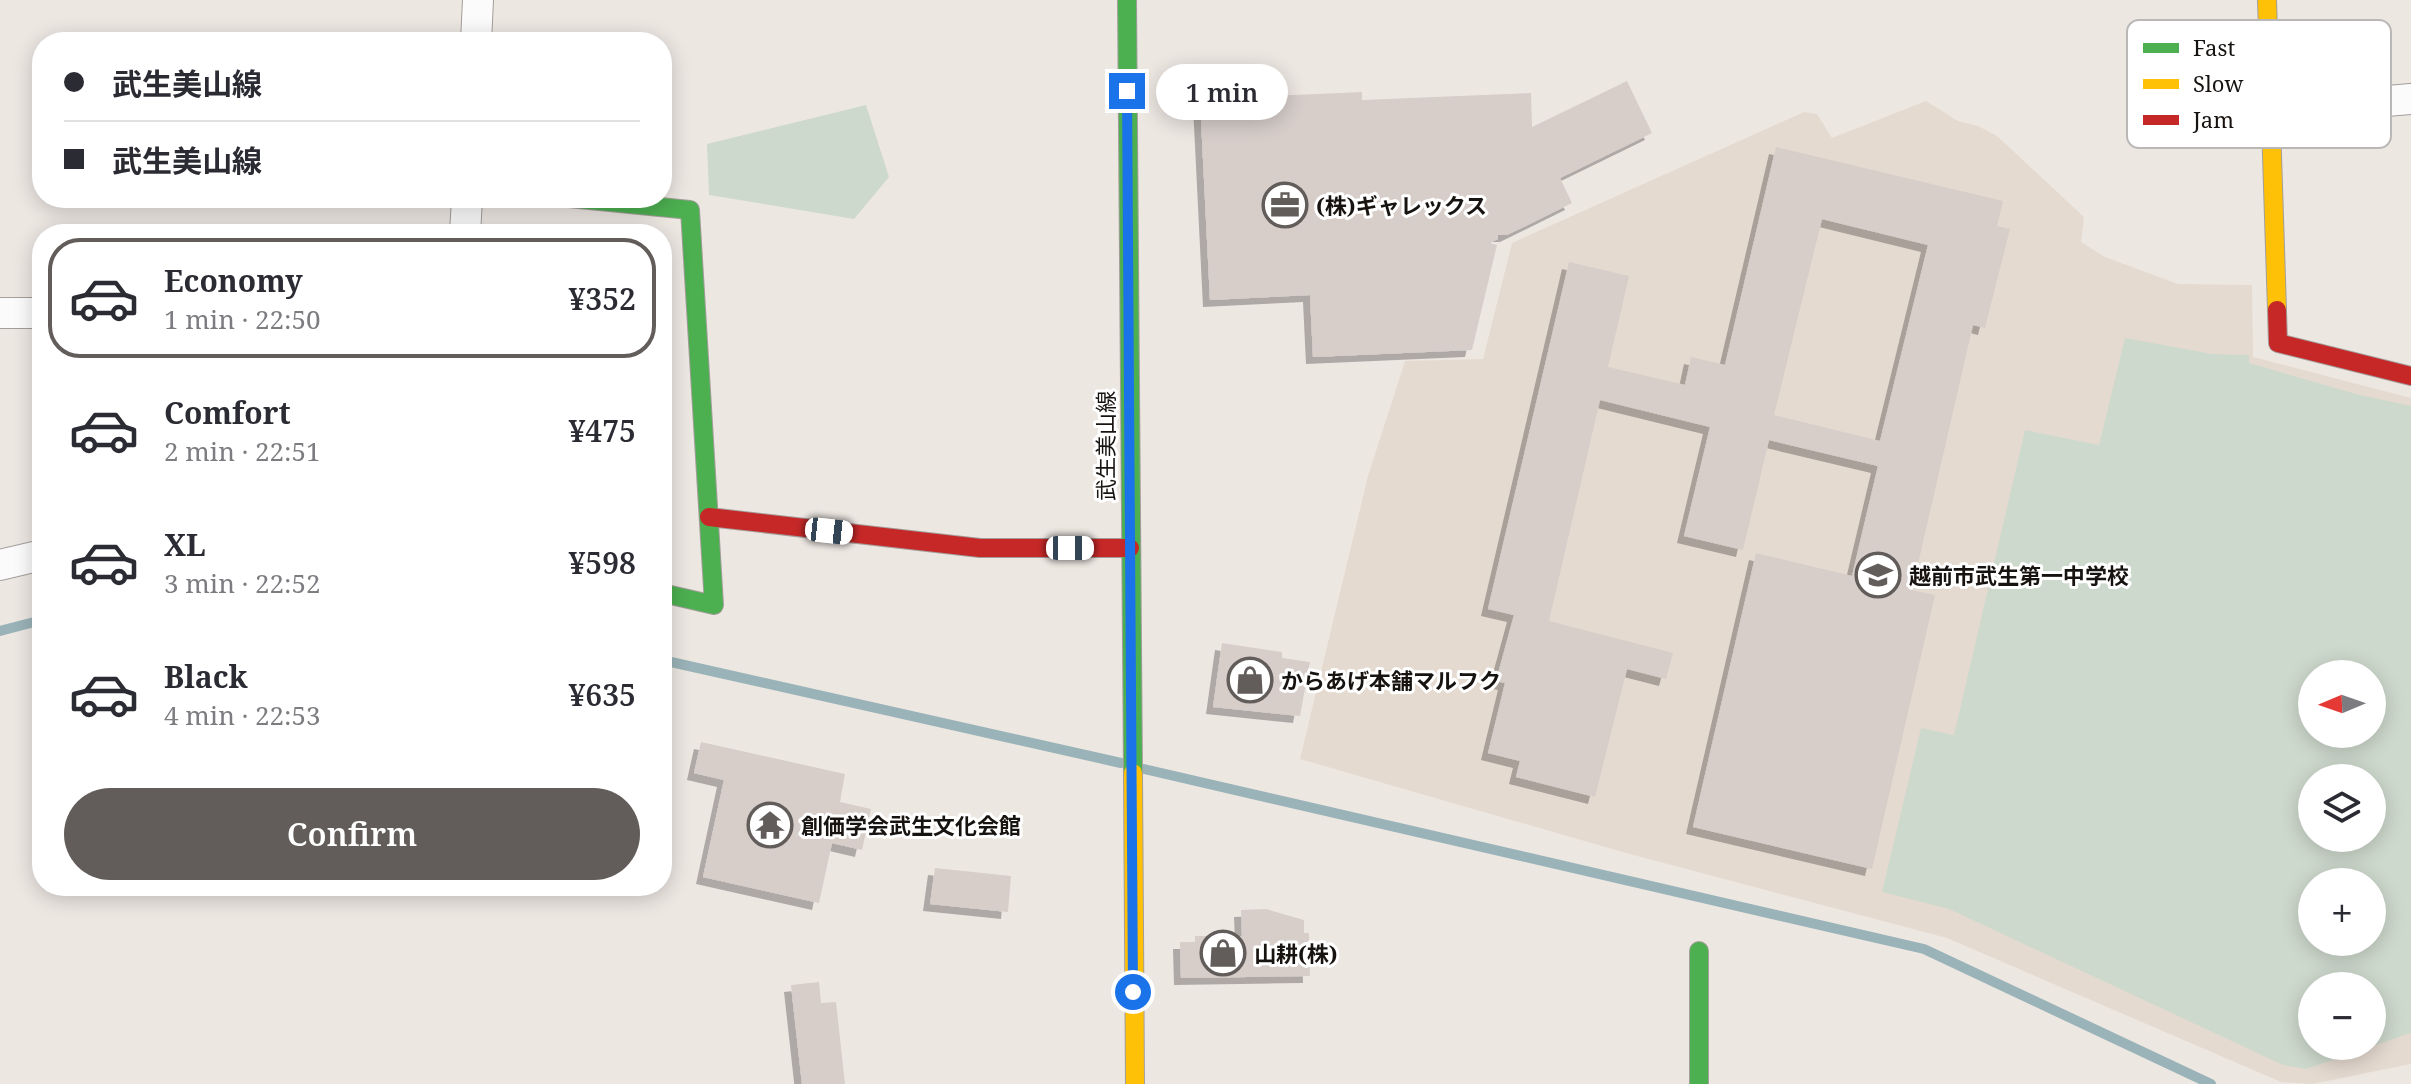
<!DOCTYPE html>
<html lang="en">
<head>
<meta charset="utf-8">
<style>
  body { margin:0; font-family:"Noto Serif","Noto Sans JP",serif; background:#f7f7f7; color:#2b2b33; height:100vh; display:flex; flex-direction:column; font-size:30px; white-space:nowrap }
  * { box-sizing:border-box; margin:0 }
  p { font-size:26px; color:#7c7c81 }
  .icon { flex:none; width:44px; height:44px; fill:none; stroke:currentColor; stroke-width:2; stroke-linecap:round; stroke-linejoin:round }
  .map { position:relative; flex:1; overflow:hidden }
  .sheet { position:absolute; left:32px; top:224px; width:640px; height:672px; display:flex; flex-direction:column; background:#fff; border-radius:32px; box-shadow:0 4px 20px #0003 }
  .sheet>* { flex:none }
  .banner { position:absolute; left:32px; top:32px; width:640px; height:176px; border-radius:32px; box-shadow:0 4px 20px #0003; display:grid; align-content:center; height:176px; padding:0 32px; background:#fff }
  .needle { width:52px; rotate:268deg }
  .controls { position:absolute; left:2298px; top:660px; display:grid; gap:16px }
  .controls a { display:grid; place-items:center; width:88px; height:88px; border-radius:50%; background:#fff; box-shadow:0 4px 20px #0003; font-size:40px }
  .end { position:absolute; width:36px; height:36px; margin:-18px; border:10px solid #1a73e8; background:#fff; box-shadow:0 0 0 4px #fff }
  .from { border-radius:50% }
  .bubble { position:absolute; height:56px; border-radius:28px; background:#fff; box-shadow:0 4px 20px #0003; font-size:26px; font-weight:600; line-height:56px; text-align:center }
  .car { position:absolute; width:24px; height:48px; margin:-24px -12px; border-radius:10px; box-shadow:0 0 6px 2px #0007; background:linear-gradient(#fff 24%,#345 0 40%,#fff 0 76%,#345 0 86%,#fff 0) }
  .banner b { display:flex; align-items:center; gap:28px; height:76px; font-size:30px }
  .banner b+b { border-top:2px solid #e1e1e2 }
  .banner i { width:20px; height:20px; background:#2b2b33 }
  ul { padding:14px 0 0; list-style:none }
  li { display:flex; align-items:center; gap:24px; height:120px; margin:0 16px 12px; padding:0 16px; border:4px solid transparent; border-radius:32px }
  li div { flex:1 }
  li b { display:block; font-size:30px }
  li em { font-style:normal; font-weight:600 }
  li.selected { border-color:#625d5a }
  li>.icon { width:72px; height:72px; stroke-width:1.5 }
  .action { display:flex; gap:16px; margin-top:auto; padding:16px 32px }
  .action a { flex:1; height:92px; border-radius:48px; background:#625d5a; color:#fff; font-size:32px; font-weight:600; line-height:92px; text-align:center }
  .map>svg:first-child { display:block }
  .built { fill:#e5dad0; fill-rule:evenodd }
  .green { fill:#ced9cd; fill-rule:evenodd }
  .lines { fill:none; stroke-linecap:round; stroke-linejoin:round }
  .stream { stroke:#9ab3b8; stroke-width:10 }
  .building { fill:#d7ceca; fill-rule:evenodd; filter:url(#shadow) }
  .street-casing { stroke:#a39e9b; stroke-width:32 }
  .fast-casing { stroke:#a39e9b; stroke-width:20 }
  .slow-casing { stroke:#a39e9b; stroke-width:20 }
  .jam-casing { stroke:#a39e9b; stroke-width:20 }
  .street { stroke:#fcfbfb; stroke-width:30 }
  .fast { stroke:#4caf50; stroke-width:18 }
  .slow { stroke:#ffc107; stroke-width:18 }
  .jam { stroke:#c62828; stroke-width:18 }
  .route { stroke:#1a73e8; stroke-width:10 }
  .labels { text-anchor:middle; dominant-baseline:central; stroke-width:6; stroke-linejoin:round; paint-order:stroke }
  .poi-label { font-size:22px; font-weight:bold; fill:#171310; stroke:#fff; text-anchor:start }
  .street-label { font-size:22px; fill:#171310; stroke:#fff }
  .key { fill:#fff; stroke:#b9b8b7; stroke-width:2 }
  .key-label { font-size:22px; fill:#171310 }
</style>
</head>
<body>
<div class="map">
<svg width="2411" height="1084" viewBox="0 0 2411 1084">
  <defs>
    <filter id="shadow"><feDropShadow dx="-7" dy="7" stdDeviation="0" flood-color="#0004"/></filter>
  </defs>
  <rect width="100%" height="100%" fill="#ede7e2"/>
  <path class="built" d="M 1926,101 L 1958,121 L 1978,126 L 1997,136 L 2084,217 L 2081,242 L 2105,257 L 2178,284 L 2252,285 L 2253,357 L 2411,398 L 2411,1064 L 2312,1084 L 2281,1082 L 1947,938 L 1626,853 L 1300,759 L 1368,476 L 1405,361 L 1483,359 L 1512,243 L 1804,112 L 1817,114 L 1832,138 ZM 2312,674 L 2372,674 L 2372,734 L 2312,734 ZM 2312,778 L 2372,778 L 2372,838 L 2312,838 ZM 2312,882 L 2372,882 L 2372,942 L 2312,942 ZM 2312,986 L 2372,986 L 2372,1046 L 2312,1046 Z"/>
  <g class="green">
    <polygon points="866,105 889,177 854,219 709,195 707,144"/>
    <path d="M 2125,338 L 2212,354 L 2249,355 L 2249,363 L 2356,394 L 2411,406 L 2411,1033 L 2306,1069 L 2283,1065 L 1949,909 L 1882,892 L 1921,728 L 1954,735 L 2025,430 L 2099,445 ZM 2312,674 L 2372,674 L 2372,734 L 2312,734 ZM 2312,778 L 2372,778 L 2372,838 L 2312,838 ZM 2312,882 L 2372,882 L 2372,942 L 2312,942 ZM 2312,986 L 2372,986 L 2372,1046 L 2312,1046 Z"/>
  </g>
  <g class="lines">
    <g class="stream">
      <polyline points="0,631 42,620"/>
      <polyline points="662,660 1121,763"/>
      <polyline points="1144,769 1924,949 2211,1084"/>
    </g>
  </g>
  <g class="building">
    <polygon points="1627,81 1652,133 1560,178 1572,203 1507,235 1498,235 1498,239 1489,243 1497,245 1472,350 1313,357 1310,295 1210,300 1200,99 1362,92 1362,100 1531,93 1532,127"/>
    <path d="M 1776,147 L 2003,201 L 1997,226 L 2010,229 L 1985,328 L 1973,325 L 1912,590 L 1935,595 L 1872,869 L 1693,827 L 1756,553 L 1852,576 L 1878,466 L 1769,440 L 1743,550 L 1684,536 L 1710,427 L 1600,400 L 1549,621 L 1673,653 L 1666,679 L 1627,669 L 1595,797 L 1516,777 L 1520,761 L 1488,753 L 1505,683 L 1496,681 L 1514,615 L 1488,609 L 1569,262 L 1629,276 L 1608,367 L 1685,385 L 1691,357 L 1725,365 ZM 1822,219 L 1928,245 L 1880,441 L 1774,415 Z"/>
    <polygon points="1222,643 1282,652 1282,658 1310,662 1300,716 1213,707"/>
    <polygon points="701,742 845,774 840,802 871,809 862,850 832,843 819,903 703,877 724,780 694,773"/>
    <polygon points="935,868 1011,876 1008,912 930,904"/>
    <polygon points="1266,909 1304,920 1304,933 1309,933 1310,976 1181,978 1180,942 1195,942 1195,936 1242,936 1241,910"/>
    <polygon points="819,982 821,1003 836,1002 845,1084 802,1084 791,985"/>
  </g>
  <g class="lines">
    <g class="street-casing">
      <g id="street">
        <polyline points="476,42 478,0"/>
        <polyline points="2271,111 2411,99"/>
        <polyline points="465,234 467,198"/>
        <polyline points="0,313 42,313"/>
        <polyline points="0,565 42,555"/>
      </g>
    </g>
    <g class="fast-casing">
      <g id="fast">
        <polyline points="1127,0 1133,773"/>
        <polyline points="569,198 690,210 714,605 662,593"/>
        <polyline points="1699,951 1699,1084"/>
      </g>
    </g>
    <g class="slow-casing">
      <g id="slow">
        <polyline points="2267,0 2277,310"/>
        <polyline points="1133,773 1135,1084"/>
      </g>
    </g>
    <g class="jam-casing">
      <g id="jam">
        <polyline points="2277,310 2278,343 2411,376"/>
        <polyline points="709,517 980,548 1130,548"/>
      </g>
    </g>
    <use href="#street" class="street"/>
    <use href="#fast" class="fast"/>
    <use href="#slow" class="slow"/>
    <use href="#jam" class="jam"/>
  </g>
  <g class="lines">
    <polyline class="route" points="1127,91 1133,992"/>
  </g>
  <defs>
    <g id="office-ring" transform="scale(2.3)"><circle r="9.5" fill="#fff" stroke="#625d5a" stroke-width="1.5"/><path d="M-6-3h4V-5.5h4V-3h4V5H-6ZM-1-4.5V-3h2v-1.5ZM-6 0V1H6V0Z" fill="#625d5a"/></g>
    <g id="school-ring" transform="scale(2.3)"><circle r="9.5" fill="#fff" stroke="#625d5a" stroke-width="1.5"/><path d="M0-5L7-2L0 1L-7-2ZM-4 1L0 2.5L4 1V4Q0 6-4 4Z" fill="#625d5a"/></g>
    <g id="shop-ring" transform="scale(2.3)"><circle r="9.5" fill="#fff" stroke="#625d5a" stroke-width="1.5"/><path d="M-5-2.5h2.3a2.7 3.5 0 0 1 5.4 0H5L5.5 6h-11ZM-1.5-2.5h3a1.5 2.3 0 0 0-3 0Z" fill="#625d5a"/></g>
    <g id="temple-ring" transform="scale(2.3)"><circle r="9.5" fill="#fff" stroke="#625d5a" stroke-width="1.5"/><path d="M0-6L5-2H3V0L6.5 2.5H4V6H1.5V3h-3V6H-4V2.5H-6.5L-3 0V-2H-5Z" fill="#625d5a"/></g>
  </defs>
  <g fill-rule="evenodd">
    <use href="#office-ring" x="1285" y="205"/>
    <use href="#school-ring" x="1878" y="575"/>
    <use href="#shop-ring" x="1250" y="680"/>
    <use href="#temple-ring" x="770" y="825"/>
    <use href="#shop-ring" x="1223" y="953"/>
  </g>
  <g class="labels">
    <g class="poi-label">
      <text x="1316" y="205">(株)ギャレックス</text>
      <text x="1909" y="575">越前市武生第一中学校</text>
      <text x="1281" y="680">からあげ本舗マルフク</text>
      <text x="801" y="825">創価学会武生文化会館</text>
      <text x="1254" y="953">山耕(株)</text>
    </g>
    <g class="street-label">
      <text transform="translate(1105 446) rotate(-90)">武生美山線</text>
    </g>
  </g>
  <rect x="2127" y="20" width="264" height="128" rx="12" class="key"/>
  <rect x="2143" y="43" width="36" height="10" fill="#4caf50"/>
  <rect x="2143" y="79" width="36" height="10" fill="#ffc107"/>
  <rect x="2143" y="115" width="36" height="10" fill="#c62828"/>
  <g class="key-label">
    <text x="2193" y="56">Fast</text>
    <text x="2193" y="92">Slow</text>
    <text x="2193" y="128">Jam</text>
  </g>
</svg>
<div class="controls">
<a><svg class="needle" viewBox="-14 -14 28 28"><path d="M0-13l5 13h-10z" fill="#e53935"/><path d="M0 13l5-13h-10z" fill="#7c7c81"/></svg></a>
<a><svg class="icon" aria-label="layers" viewBox="0 0 24 24"><path d="M12 4l9 5-9 5-9-5zM3 14l9 5 9-5"/></svg></a>
<a>+</a>
<a>−</a>
</div>
<i class="end from" style="left:1133px;top:992px"></i>
<i class="end" style="left:1127px;top:91px"></i>
<div class="bubble" style="left:1156px;top:64px;width:132px">1 min</div>
<i class="car" style="left:829px;top:531px;rotate:96deg"></i>
<i class="car" style="left:1070px;top:548px;rotate:90deg"></i>
<div class="banner">
<b><i class="from"></i>武生美山線</b>
<b><i></i>武生美山線</b>
</div>
<section class="sheet">
<ul>
<li class="selected"><svg class="icon" aria-label="car" viewBox="0 0 24 24"><path d="M5 17H2v-5l4-1 3-4h7l3 4 3 1v5h-3M9 17h6M6 11h13"/><circle cx="7" cy="17" r="2"/><circle cx="17" cy="17" r="2"/></svg><div><b>Economy</b><p>1 min · 22:50</p></div><em>¥352</em></li>
<li><svg class="icon" aria-label="car" viewBox="0 0 24 24"><path d="M5 17H2v-5l4-1 3-4h7l3 4 3 1v5h-3M9 17h6M6 11h13"/><circle cx="7" cy="17" r="2"/><circle cx="17" cy="17" r="2"/></svg><div><b>Comfort</b><p>2 min · 22:51</p></div><em>¥475</em></li>
<li><svg class="icon" aria-label="car" viewBox="0 0 24 24"><path d="M5 17H2v-5l4-1 3-4h7l3 4 3 1v5h-3M9 17h6M6 11h13"/><circle cx="7" cy="17" r="2"/><circle cx="17" cy="17" r="2"/></svg><div><b>XL</b><p>3 min · 22:52</p></div><em>¥598</em></li>
<li><svg class="icon" aria-label="car" viewBox="0 0 24 24"><path d="M5 17H2v-5l4-1 3-4h7l3 4 3 1v5h-3M9 17h6M6 11h13"/><circle cx="7" cy="17" r="2"/><circle cx="17" cy="17" r="2"/></svg><div><b>Black</b><p>4 min · 22:53</p></div><em>¥635</em></li>
</ul>
<div class="action"><a>Confirm</a></div>
</section>
</div>
</body>
</html>
